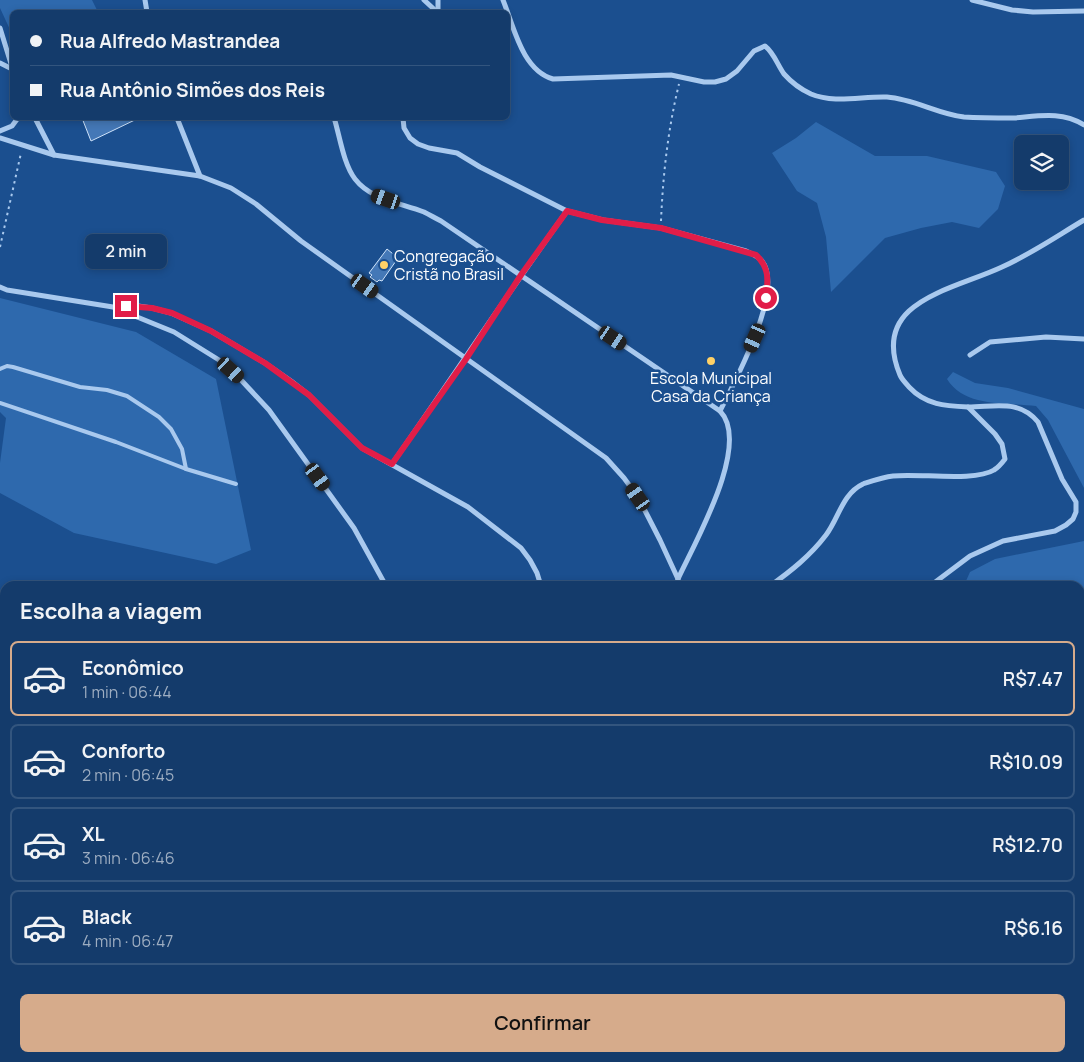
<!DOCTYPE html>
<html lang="pt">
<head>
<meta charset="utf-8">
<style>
  body { margin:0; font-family:Manrope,sans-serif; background:#214673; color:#f1f3f6; height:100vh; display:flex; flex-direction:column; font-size:19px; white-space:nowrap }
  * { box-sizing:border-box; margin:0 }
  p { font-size:16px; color:#9dadc1 }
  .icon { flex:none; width:28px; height:28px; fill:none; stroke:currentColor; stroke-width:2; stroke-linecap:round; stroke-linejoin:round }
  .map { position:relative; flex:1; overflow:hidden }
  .sheet { position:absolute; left:0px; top:581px; width:1085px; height:481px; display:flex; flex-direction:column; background:#143b6b; border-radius:15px 15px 0 0; box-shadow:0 2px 8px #0003,0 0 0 1px #33557e }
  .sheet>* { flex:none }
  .top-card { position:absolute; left:10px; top:10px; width:500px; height:110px; border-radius:8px; box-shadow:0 2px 8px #0003,0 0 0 1px #33557e; display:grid; align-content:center; height:110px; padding:0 20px; background:#143b6b }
  .controls { position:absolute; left:1014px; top:135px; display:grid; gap:10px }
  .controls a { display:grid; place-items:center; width:55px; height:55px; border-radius:8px; background:#143b6b; box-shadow:0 2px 8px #0003,0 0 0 1px #33557e; font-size:25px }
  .end { position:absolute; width:22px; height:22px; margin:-11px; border:6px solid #e11d48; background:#fff; box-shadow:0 0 0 2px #fff }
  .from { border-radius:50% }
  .bubble { position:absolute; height:35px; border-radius:8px; background:#143b6b; box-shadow:0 2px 8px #0003,0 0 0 1px #33557e; font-size:16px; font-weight:600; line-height:35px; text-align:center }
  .car { position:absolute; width:15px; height:30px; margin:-15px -8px; border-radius:6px; box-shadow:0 0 4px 1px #0007; background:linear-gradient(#222 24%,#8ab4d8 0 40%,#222 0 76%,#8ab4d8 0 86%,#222 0) }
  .top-card b { display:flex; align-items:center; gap:18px; height:48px; font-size:19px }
  .top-card b+b { border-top:1px solid #33557e }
  .top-card i { width:12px; height:12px; background:#f1f3f6 }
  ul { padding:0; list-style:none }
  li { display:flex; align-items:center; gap:15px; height:75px; margin:0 10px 8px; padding:0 10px; border:2px solid #33557e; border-radius:8px }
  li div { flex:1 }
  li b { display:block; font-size:19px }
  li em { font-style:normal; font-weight:600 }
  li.on { border-color:#d6ab8b }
  li>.icon { width:45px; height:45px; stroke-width:1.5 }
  h2 { padding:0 20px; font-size:22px; line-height:60px }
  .button { display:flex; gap:10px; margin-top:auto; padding:10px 20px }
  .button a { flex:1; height:58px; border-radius:8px; background:#d6ab8b; color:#111; font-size:20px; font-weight:600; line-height:58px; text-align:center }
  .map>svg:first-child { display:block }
  .green { fill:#2e69ad }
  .building { fill:#4478b7; stroke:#cfe3fa }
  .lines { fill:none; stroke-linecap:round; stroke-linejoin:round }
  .path { stroke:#a9c9ee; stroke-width:2; stroke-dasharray:2.5 4; stroke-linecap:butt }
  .service { stroke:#a9c9ee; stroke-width:4 }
  .minor { stroke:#a9c9ee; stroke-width:5 }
  .route { stroke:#e11d48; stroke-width:6 }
  .poi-dot { fill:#ffd166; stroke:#1b4f8f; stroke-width:2 }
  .labels { text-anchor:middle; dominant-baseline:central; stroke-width:5; stroke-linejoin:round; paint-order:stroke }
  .poi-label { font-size:16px; fill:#fff; stroke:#1b4f8f; text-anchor:start }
</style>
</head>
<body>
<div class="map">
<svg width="1084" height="1062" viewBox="0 0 1084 1062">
  <rect width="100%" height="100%" fill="#1b4f8f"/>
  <g class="green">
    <polygon points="0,0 92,0 98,12 12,12 12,34 0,8"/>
    <polygon points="816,122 875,156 927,156 996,172 1005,186 998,209 979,228 952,222 921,228 885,238 831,292 826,237 817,203 797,191 772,153 796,138"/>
    <polygon points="0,298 136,332 216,379 251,550 216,564 74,533 0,493 0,463 6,418 0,412"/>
    <path d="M 953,372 L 975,383 L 1008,388 L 1084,409 L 1084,488 L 1048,420 L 1036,406 C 1006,402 965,408 947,379 Z"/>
    <polygon points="1084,541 1084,650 1080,651 1080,586 968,586 966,581 970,572 995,559"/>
    <polygon points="5,737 5,760 0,759 0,738"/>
  </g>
  <g class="building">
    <polygon points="82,118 139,118 91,141"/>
    <polygon points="387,249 398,258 382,281 379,280 377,282 370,277 372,275 369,273"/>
  </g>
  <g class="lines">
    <g class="path">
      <path d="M 661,221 C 663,174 668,129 679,84"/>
      <polyline points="0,247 21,153"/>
    </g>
    <g class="service">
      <polyline points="0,369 7,366 13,367 80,387 107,390 127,396 159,417 171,429 182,449 186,469"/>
      <polyline points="0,403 116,442 186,469 236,484"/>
    </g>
    <g class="minor">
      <polyline points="145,0 147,12"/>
      <polyline points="424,0 437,12"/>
      <path d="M 503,0 C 514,27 522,70 553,79 L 671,75 L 704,82 L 715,82 L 726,79 L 737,71 L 754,51 L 765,46 C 774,53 777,64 784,74 C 792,83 800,89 811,94 C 835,104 862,96 887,97 C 914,99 938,114 964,117 C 980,118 998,118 1014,118 C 1039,116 1062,111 1084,125"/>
      <polyline points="972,0 1012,10 1033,12 1084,11"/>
      <polyline points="438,12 438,0"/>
      <polyline points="0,28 12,67"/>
      <polyline points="0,63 12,69"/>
      <polyline points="35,118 54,155"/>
      <polyline points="177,118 200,176"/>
      <path d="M 403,118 L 404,128 L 410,138 L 418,144 L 429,148 L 457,153 L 480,167 L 567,211 L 603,220 L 661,228 L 746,251 C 752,254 758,256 762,261 C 785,290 734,383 720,411"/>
      <path d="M 335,121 C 340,138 344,165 355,179 C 371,200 401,203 424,212 C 430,215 435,218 441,221 L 720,411 C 752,444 694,544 678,579"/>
      <polyline points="0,131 12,126 18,118"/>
      <polyline points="0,138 54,155 200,176 231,188 256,204 301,241 606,458 624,478 638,497 660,540 678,579 677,586"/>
      <polyline points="0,287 7,290 113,307 138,306 152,308 171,313 211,331 265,363 291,381 309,395 362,448 468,507 521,548 530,560 537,573 541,586"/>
      <polyline points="115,308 174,332 219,360 242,381 269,410 354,528 386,586"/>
      <polyline points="970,355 990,342 1046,337 1084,339"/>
      <path d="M 392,464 C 451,380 507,294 567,211"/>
      <polyline points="215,586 223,586"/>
      <path d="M 770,586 C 791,571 810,556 826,535 C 839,518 842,494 863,484 C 872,481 883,477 893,476 C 918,473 975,482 994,470 C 999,467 1002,463 1005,459 L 1002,444 L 995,434 L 968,407 C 945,406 926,405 909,387 C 906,383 902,380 900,375 C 869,301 953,290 1002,267 C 1031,254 1057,236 1084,220"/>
      <path d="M 930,586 L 970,556 L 1003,541 L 1055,531 L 1066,525 L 1073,519 L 1076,512 L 1076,502 L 1062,479 L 1038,422 C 1019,399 995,407 968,407"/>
      <polyline points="1080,636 1084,636"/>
      <polyline points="1080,762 1084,757"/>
      <polyline points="0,831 5,832"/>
      <polyline points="0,918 5,916"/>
      <polyline points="0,1045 7,1062"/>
      <polyline points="802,1058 806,1062"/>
      <polyline points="1070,1058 1074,1062"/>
      <polyline points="117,1062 120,1058"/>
      <polyline points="323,1062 328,1058"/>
    </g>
  </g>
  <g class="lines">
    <path class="route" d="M 126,306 L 152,308 L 172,313 L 211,331 L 265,363 L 309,395 L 362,448 L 392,464 L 466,359 L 521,275 L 567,211 L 602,220 L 661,228 L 756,255 C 770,268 768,281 766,298"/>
  </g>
  <g class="poi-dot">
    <circle cx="384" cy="265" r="5"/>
    <circle cx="711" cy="361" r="5"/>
  </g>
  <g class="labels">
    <g class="poi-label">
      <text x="394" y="256">Congregação<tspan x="394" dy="18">Cristã no Brasil</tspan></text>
      <text x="711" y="378" text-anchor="middle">Escola Municipal<tspan x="711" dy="18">Casa da Criança</tspan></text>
    </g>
  </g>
</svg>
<div class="controls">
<a><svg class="icon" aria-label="layers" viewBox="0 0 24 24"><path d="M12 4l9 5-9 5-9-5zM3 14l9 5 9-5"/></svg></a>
</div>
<i class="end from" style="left:766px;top:298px"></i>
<i class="end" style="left:126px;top:306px"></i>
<div class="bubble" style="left:85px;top:234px;width:82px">2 min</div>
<i class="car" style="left:386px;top:199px;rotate:289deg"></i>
<i class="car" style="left:365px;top:286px;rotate:125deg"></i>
<i class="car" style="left:613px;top:338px;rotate:124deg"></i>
<i class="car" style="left:755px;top:338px;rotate:204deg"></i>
<i class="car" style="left:231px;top:370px;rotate:132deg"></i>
<i class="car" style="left:318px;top:477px;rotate:144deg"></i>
<i class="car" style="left:638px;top:497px;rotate:325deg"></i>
<div class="top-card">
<b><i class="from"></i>Rua Alfredo Mastrandea</b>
<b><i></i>Rua Antônio Simões dos Reis</b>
</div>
<section class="sheet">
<h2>Escolha a viagem</h2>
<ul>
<li class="on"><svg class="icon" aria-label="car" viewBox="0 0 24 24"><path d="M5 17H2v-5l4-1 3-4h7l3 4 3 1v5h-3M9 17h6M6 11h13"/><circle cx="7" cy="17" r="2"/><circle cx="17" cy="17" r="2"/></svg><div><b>Econômico</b><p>1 min · 06:44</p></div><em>R$7.47</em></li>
<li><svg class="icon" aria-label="car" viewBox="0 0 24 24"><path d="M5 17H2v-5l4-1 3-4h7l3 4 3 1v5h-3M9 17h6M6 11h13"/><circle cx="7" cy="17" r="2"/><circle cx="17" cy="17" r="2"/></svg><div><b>Conforto</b><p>2 min · 06:45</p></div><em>R$10.09</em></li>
<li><svg class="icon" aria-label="car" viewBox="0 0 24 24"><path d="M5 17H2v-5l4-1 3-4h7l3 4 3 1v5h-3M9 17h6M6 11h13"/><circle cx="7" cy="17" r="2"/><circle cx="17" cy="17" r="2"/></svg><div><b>XL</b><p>3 min · 06:46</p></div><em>R$12.70</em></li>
<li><svg class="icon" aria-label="car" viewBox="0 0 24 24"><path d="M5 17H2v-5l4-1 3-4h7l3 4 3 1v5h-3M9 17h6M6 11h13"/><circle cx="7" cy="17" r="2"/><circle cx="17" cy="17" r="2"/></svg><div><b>Black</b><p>4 min · 06:47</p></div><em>R$6.16</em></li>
</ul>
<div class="button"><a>Confirmar</a></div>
</section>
</div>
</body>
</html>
